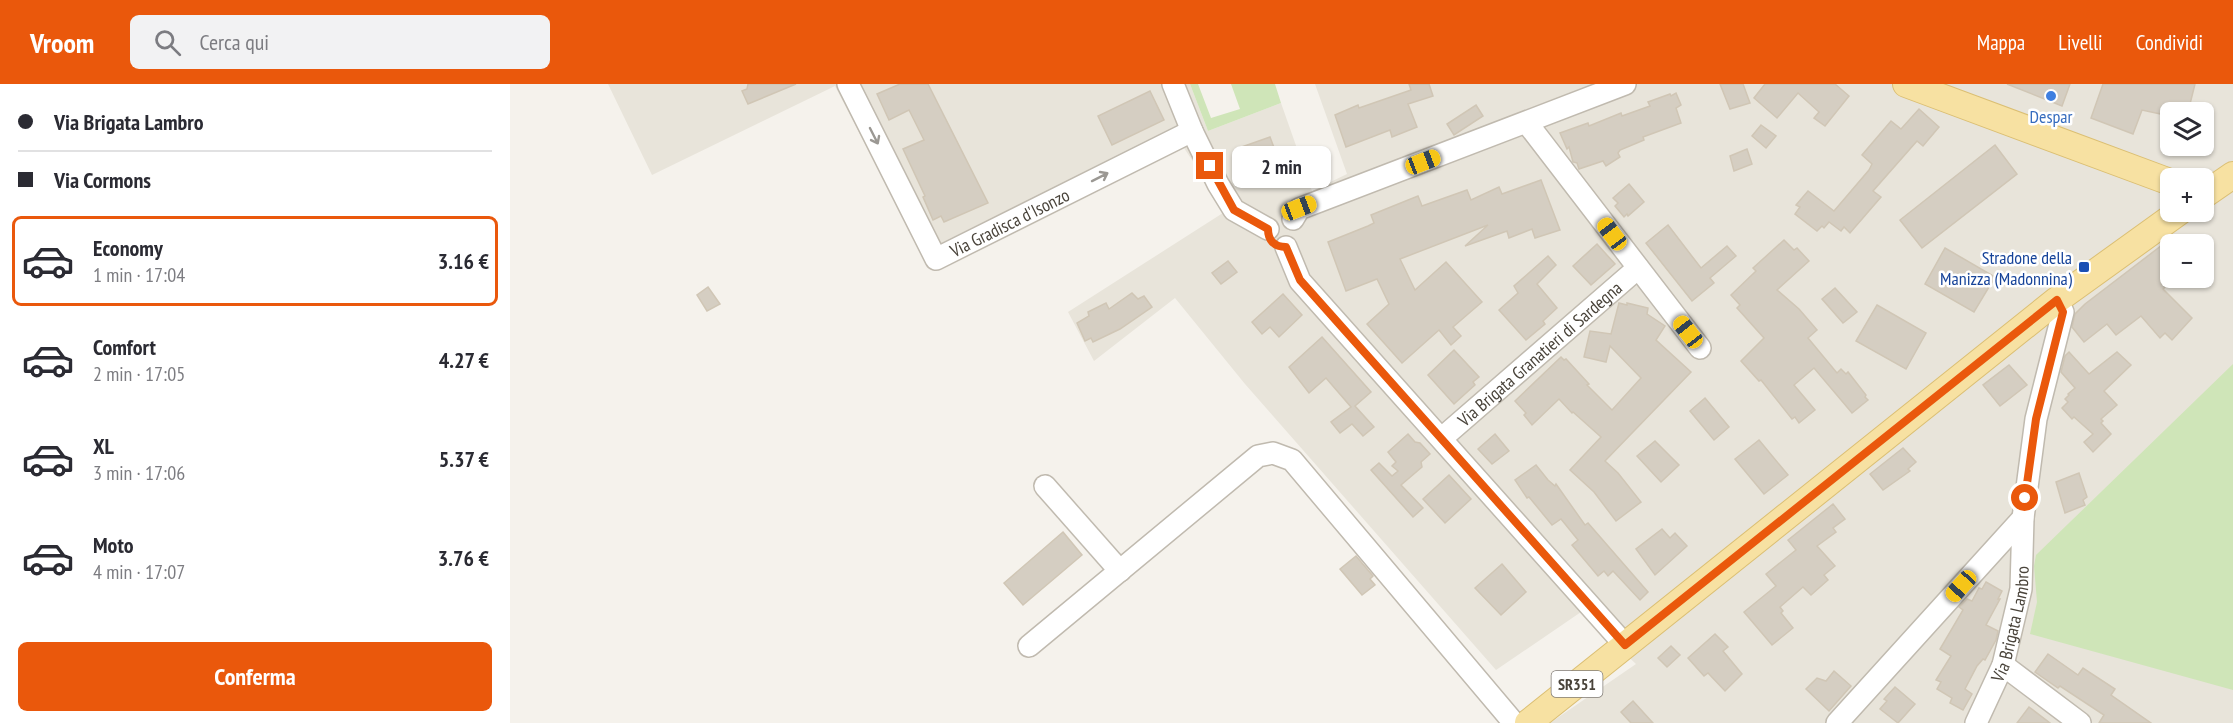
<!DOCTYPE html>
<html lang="it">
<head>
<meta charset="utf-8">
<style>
  body { margin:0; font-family:"PT Sans Narrow",sans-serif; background:#f2f2f3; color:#2b2b33; height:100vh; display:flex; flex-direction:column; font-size:22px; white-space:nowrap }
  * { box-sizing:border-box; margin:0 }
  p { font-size:20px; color:#7c7c81 }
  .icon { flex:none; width:33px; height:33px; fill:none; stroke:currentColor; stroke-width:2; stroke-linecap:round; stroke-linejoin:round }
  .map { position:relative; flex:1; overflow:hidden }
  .side { display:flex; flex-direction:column; background:#fff; width:510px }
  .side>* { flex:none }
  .banner { display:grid; align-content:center; height:132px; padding:0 18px; background:#fff }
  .controls { position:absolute; left:1650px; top:18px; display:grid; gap:12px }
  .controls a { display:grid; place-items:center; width:54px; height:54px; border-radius:9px; background:#fff; box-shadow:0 2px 4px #0004; font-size:30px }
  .end { position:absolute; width:27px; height:27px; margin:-14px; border:8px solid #ea580c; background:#fff; box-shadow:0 0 0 3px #fff }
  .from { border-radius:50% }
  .bubble { position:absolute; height:42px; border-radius:9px; background:#fff; box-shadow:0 2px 4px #0004; font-size:20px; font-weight:600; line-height:42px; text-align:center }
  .car { position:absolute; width:18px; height:36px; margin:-18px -9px; border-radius:8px; box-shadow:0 0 4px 2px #0007; background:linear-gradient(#f5c518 24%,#345 0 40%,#f5c518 0 76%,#345 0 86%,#f5c518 0) }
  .banner b { display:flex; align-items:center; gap:21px; height:57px; font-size:22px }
  .banner b+b { border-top:2px solid #e1e1e2 }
  .banner i { width:15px; height:15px; background:#2b2b33 }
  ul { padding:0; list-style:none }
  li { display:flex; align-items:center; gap:18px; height:90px; margin:0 12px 9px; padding:0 6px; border:3px solid transparent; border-radius:9px }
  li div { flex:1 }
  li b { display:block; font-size:22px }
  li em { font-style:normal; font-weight:600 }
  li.active { border-color:#ea580c }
  li>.icon { width:54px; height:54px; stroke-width:1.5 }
  .cta { display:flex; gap:12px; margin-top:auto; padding:12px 18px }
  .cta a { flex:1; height:69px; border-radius:9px; background:#ea580c; color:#fff; font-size:24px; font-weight:600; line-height:69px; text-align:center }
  header { display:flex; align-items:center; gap:36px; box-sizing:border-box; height:84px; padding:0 30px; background:#ea580c; color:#fff }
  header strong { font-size:28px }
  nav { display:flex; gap:33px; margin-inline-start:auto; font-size:21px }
  .search { width:420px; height:54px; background:#f2f2f3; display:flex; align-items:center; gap:15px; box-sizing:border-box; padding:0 21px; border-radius:9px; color:#7c7c81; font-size:22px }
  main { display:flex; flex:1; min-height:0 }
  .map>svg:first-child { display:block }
  .residential { fill:#e8e4da; fill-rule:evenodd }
  .green { fill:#cfe5b8 }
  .building { fill:#d5cec2; stroke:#d0c6b5; stroke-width:1.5 }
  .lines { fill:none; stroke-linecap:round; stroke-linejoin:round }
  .minor-casing { stroke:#c0baaf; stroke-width:24 }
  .major-casing { stroke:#dbbf73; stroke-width:28 }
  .minor { stroke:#fff; stroke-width:21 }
  .major { stroke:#f7e1a2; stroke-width:26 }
  .oneway { stroke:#9b9893 }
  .route { stroke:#ea580c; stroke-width:8 }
  .shop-dot { fill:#3f7fe0; stroke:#fff; stroke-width:2 }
  .transit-dot { fill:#1a4fb4; stroke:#fff; stroke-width:2 }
  .labels { text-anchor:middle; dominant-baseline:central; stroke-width:5; stroke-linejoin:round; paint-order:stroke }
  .shield { fill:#fff; stroke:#807b75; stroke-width:1.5 }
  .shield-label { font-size:16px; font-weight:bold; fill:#49433a }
  .shop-label { font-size:18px; fill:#366cbe; stroke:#fff }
  .street-label { font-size:18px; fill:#49433a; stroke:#fff }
  .transit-label { font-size:18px; fill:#164399; stroke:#fff; text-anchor:end }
</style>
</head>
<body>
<header>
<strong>Vroom</strong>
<div class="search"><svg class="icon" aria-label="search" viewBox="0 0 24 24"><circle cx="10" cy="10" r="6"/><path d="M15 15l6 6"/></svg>Cerca qui</div>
<nav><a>Mappa</a><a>Livelli</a><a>Condividi</a></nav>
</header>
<main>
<section class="side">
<div class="banner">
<b><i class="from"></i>Via Brigata Lambro</b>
<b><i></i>Via Cormons</b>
</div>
<ul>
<li class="active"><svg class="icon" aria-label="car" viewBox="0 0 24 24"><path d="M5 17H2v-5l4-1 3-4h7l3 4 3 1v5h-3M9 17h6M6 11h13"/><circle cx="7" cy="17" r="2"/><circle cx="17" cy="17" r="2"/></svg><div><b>Economy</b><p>1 min · 17:04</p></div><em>3.16 €</em></li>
<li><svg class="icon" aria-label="car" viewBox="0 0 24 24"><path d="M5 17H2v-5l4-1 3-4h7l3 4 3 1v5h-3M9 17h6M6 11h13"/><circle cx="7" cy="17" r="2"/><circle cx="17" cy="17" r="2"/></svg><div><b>Comfort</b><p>2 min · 17:05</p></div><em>4.27 €</em></li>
<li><svg class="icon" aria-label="car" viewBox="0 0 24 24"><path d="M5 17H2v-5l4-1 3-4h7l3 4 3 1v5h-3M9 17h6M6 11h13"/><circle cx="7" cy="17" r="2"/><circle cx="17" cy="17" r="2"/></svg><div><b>XL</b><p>3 min · 17:06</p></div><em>5.37 €</em></li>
<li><svg class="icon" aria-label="car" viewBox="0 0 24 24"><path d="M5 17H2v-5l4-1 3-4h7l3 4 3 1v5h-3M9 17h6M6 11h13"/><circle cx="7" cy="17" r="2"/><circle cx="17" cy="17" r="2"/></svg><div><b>Moto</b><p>4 min · 17:07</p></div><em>3.76 €</em></li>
</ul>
<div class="cta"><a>Conferma</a></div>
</section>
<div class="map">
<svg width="1723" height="639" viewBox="0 0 1723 639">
  <rect width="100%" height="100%" fill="#f5f2ec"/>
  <path class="residential" d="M 98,0 L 680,0 L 698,47 L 771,19 L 802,107 L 837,90 L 805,0 L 1723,0 L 1723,639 L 1040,639 L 1126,580 L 1071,528 L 986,586 L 735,300 L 665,214 L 584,277 L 558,228 L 716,127 L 674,64 L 420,185 L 325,2 L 142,91 ZM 1660,28 L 1694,28 L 1694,62 L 1660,62 ZM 1660,94 L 1694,94 L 1694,128 L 1660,128 ZM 1660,160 L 1694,160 L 1694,194 L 1660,194 Z"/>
  <g class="green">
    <polygon points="680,0 688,0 701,34 730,25 721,0 765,0 771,19 698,47"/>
    <polygon points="1723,280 1723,606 1520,550 1527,518 1524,482 1526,471"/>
  </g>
  <g class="building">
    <polygon points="238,0 286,0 238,20 232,7 237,5"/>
    <polygon points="390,0 418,0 478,119 434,138 431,132 423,136 413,113 415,112 393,65 414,56 399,26 379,36 367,10"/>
    <polygon points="899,0 919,0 923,12 898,20 907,43 882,53 880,46 836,63 825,31 848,21 849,24 901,6"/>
    <polygon points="1210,0 1233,0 1240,19 1220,25"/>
    <polygon points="1255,0 1325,0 1339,12 1315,42 1304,34 1309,28 1288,9 1267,34 1244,14"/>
    <polygon points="1497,0 1560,0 1552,22"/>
    <polygon points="1593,0 1685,0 1678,28 1660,28 1660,32 1632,26 1623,50 1581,34"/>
    <polygon points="640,7 654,36 602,61 588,32"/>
    <polygon points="1166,9 1171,21 1166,24 1171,39 1133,53 1134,56 1110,66 1108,69 1110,73 1096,82 1093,77 1069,85 1067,79 1063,78 1059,63 1057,65 1050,49 1078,39 1079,42 1111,29 1112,32 1140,22 1138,18 1160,10 1161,12"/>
    <polygon points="966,21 973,32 944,51 937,40"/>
    <polygon points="1409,25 1429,43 1413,62 1407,57 1363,107 1371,113 1340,149 1334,143 1331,147 1319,138 1314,144 1312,142 1307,147 1285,130 1290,123 1286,121 1298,107 1324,127 1359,86 1362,80 1352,71 1381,37 1391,45"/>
    <polygon points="1251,41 1266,52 1256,64 1242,52"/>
    <polygon points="760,53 772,85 769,85 771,89 752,96 750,92 738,97 726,65"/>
    <polygon points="1485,61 1507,90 1412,164 1390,136"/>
    <polygon points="1237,65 1242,80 1224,87 1220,72"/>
    <polygon points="1031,96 1050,146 1025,154 1022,145 999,154 997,147 955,162 978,141 890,175 905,206 936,178 972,218 943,243 951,252 941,261 929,246 892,279 857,240 879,220 867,195 836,207 818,158 858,142 864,139 861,131 908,112 912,122 957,106 961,116 989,103 992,110"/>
    <polygon points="1119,100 1134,118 1118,132 1117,130 1114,133 1105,122 1108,119 1103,114"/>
    <polygon points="1158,141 1191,184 1217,162 1226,172 1200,194 1204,199 1182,217 1136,159"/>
    <polygon points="1660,155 1660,199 1653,205 1682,234 1662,256 1655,249 1650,254 1631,232 1606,251 1597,240 1574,258 1562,243 1565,230 1575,220"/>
    <polygon points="1274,156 1284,166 1287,164 1299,177 1267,206 1289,225 1307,246 1298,254 1327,289 1331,285 1336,290 1338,288 1356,311 1355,313 1358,316 1342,329 1304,284 1284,301 1305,326 1289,339 1285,333 1282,335 1251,296 1249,297 1231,277 1254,254 1227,224 1230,221 1221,211 1246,187 1243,184"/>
    <polygon points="1087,160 1105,180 1081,201 1063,182"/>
    <polygon points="1435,164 1485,193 1464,228 1415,200"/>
    <polygon points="1038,172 1046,181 1027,200 1047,224 1033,237 1035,240 1016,256 989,226 1008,209 1004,202"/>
    <polygon points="718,177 727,188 711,200 702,189"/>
    <polygon points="198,203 210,220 197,227 187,211"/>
    <polygon points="1325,204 1347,228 1333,239 1312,215"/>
    <polygon points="622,209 628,215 634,212 642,223 610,245 583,258 581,254 575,257 567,239 579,232 578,228 596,219 599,225"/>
    <polygon points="773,210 792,231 769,253 760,243 752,250 742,238"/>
    <polygon points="1109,219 1117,221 1117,219 1138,224 1137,230 1155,242 1146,256 1181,288 1095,377 1108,389 1131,418 1106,437 1084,408 1060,386 1091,353 1063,328 1062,329 1049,315 1022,341 1014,331 1016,329 1005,317 1051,273 1054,276 1056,275 1079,300 1077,301 1102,326 1131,294 1100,262 1096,278 1074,273 1080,247 1101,250"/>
    <polygon points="1367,221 1416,249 1396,285 1346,257"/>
    <polygon points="812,253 861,308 845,322 864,343 853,352 842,340 830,349 821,338 841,323 816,294 799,309 779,283"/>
    <polygon points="944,266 969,293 963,298 965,301 944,320 918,291"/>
    <polygon points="1559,268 1579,290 1607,268 1621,281 1594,307 1607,321 1591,335 1593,337 1591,339 1601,350 1583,368 1574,358 1583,350 1564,333 1562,335 1552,324 1558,318 1555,315 1559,311 1558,310 1565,304 1551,288 1555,272"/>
    <polygon points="1499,281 1517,301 1490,322 1473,301"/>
    <polygon points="1195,314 1219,343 1204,356 1180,327"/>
    <polygon points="898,350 905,358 910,359 920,370 911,378 912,383 891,401 913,424 903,433 861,386 869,379 882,392 888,387 882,382 886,378 878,368"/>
    <polygon points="985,350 999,367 982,380 968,365"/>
    <polygon points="1249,356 1278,391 1254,410 1225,375"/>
    <polygon points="1145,357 1169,381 1151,398 1127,372"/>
    <polygon points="1393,364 1406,378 1398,385 1400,387 1373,406 1360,390"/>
    <polygon points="1026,381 1038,396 1045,402 1046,400 1075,441 1078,439 1138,508 1130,516 1103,487 1098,492 1094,487 1088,492 1062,461 1068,456 1051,435 1042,441 1019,413 1017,414 1005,396"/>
    <polygon points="1569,389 1577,413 1573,416 1575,421 1555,429 1546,398"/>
    <polygon points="939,391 961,415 935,439 913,415"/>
    <polygon points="1323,420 1335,435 1323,444 1326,448 1307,462 1325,482 1314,491 1318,496 1301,511 1293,503 1270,523 1273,527 1271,529 1283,544 1262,561 1234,528 1266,502 1256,490 1286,466 1278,456"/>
    <polygon points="1152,445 1160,454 1165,449 1177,462 1145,491 1126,465"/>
    <polygon points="553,448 572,471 513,521 494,499"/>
    <polygon points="846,472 863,492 860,495 865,501 852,511 830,485"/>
    <polygon points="992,480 1016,508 991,531 965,504"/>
    <polygon points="1476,498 1492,507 1488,515 1490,515 1476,541 1488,547 1486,556 1475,576 1473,575 1467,582 1455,605 1462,610 1453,626 1440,619 1442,614 1427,605 1431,598 1426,596 1441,572 1430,565 1453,526 1449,523 1457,515 1462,517 1469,504 1472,505"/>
    <polygon points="1205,550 1218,563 1213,567 1232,590 1215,607 1198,589 1194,592 1178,574"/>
    <polygon points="1161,562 1170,571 1157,583 1148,574"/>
    <polygon points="1538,570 1568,591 1573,584 1605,605 1601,611 1641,639 1589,639 1594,631 1550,602 1548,604 1525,588"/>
    <polygon points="1324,587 1341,602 1319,627 1296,605 1307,594 1316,597"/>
    <polygon points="1385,603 1405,620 1388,639 1370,625 1377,617 1374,615"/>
    <polygon points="1123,617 1143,639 1121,639 1111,628"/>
    <polygon points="1519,623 1540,639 1507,639"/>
  </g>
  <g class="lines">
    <g class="minor-casing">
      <g id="minor">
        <path id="s1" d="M 338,0 L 426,175 L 682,47"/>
        <polyline points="663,0 682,47 708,100 724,126 758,145"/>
        <polyline points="1017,39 1190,264"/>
        <polyline points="783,135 789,125 1115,0"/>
        <polyline points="776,163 790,197 1115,561"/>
        <path id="s2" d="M 932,354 L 1128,184"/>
        <polyline points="535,402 610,487"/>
        <polyline points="519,562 748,372 763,369 782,376 1004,639"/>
        <polyline points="1493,581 1570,639"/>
        <polyline points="1327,639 1513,434"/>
        <path id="s3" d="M 1466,639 L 1493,581 L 1511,505 L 1513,434 L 1526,335 L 1553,228 L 1547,216"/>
      </g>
    </g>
    <g class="major-casing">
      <g id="major">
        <polyline points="1396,0 1660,98"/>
        <polyline points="1694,111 1723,91"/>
        <polyline points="1018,639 1547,216 1669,128"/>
      </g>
    </g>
    <use href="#minor" class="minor"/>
    <use href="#major" class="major"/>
  </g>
  <defs><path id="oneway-shaft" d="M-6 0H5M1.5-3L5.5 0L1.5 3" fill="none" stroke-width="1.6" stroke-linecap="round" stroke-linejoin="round" transform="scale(1.5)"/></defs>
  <g class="oneway">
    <use href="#oneway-shaft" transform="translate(364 52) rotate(63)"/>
    <use href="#oneway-shaft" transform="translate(590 93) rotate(-27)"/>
  </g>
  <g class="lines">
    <path class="route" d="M 700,82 L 724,126 L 758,145 C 758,156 764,163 776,163 L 790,196 L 1115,561 L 1547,216 L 1553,228 L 1526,335 L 1515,414"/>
  </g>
  <circle class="shop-dot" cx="1541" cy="12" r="6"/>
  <rect class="transit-dot" x="1568" y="177" width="12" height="12" rx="3"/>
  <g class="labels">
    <rect class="shield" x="1041.5" y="587" width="51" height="26" rx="4.5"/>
    <g class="shield-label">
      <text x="1067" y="600">SR351</text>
    </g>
    <g class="shop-label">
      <text x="1541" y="32">Despar</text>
    </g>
    <g class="street-label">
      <text stroke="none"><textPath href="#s1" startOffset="278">Via Gradisca d'Isonzo</textPath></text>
      <text stroke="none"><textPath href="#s2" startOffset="129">Via Brigata Granatieri di Sardegna</textPath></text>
      <text stroke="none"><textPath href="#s3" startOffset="106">Via Brigata Lambro</textPath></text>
    </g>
    <g class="transit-label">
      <text x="1562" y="173">Stradone della<tspan x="1562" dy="21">Manizza (Madonnina)</tspan></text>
    </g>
  </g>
</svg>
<div class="controls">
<a><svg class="icon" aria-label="layers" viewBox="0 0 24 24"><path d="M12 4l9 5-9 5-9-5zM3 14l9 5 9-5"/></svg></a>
<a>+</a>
<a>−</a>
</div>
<i class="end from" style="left:1515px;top:414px"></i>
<i class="end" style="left:700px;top:82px"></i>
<div class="bubble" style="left:722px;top:62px;width:99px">2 min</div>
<i class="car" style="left:913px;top:78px;rotate:69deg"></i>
<i class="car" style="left:789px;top:124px;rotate:69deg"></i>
<i class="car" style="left:1102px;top:150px;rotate:323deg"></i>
<i class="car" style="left:1178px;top:248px;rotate:322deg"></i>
<i class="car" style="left:1451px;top:502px;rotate:222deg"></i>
</div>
</main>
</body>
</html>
